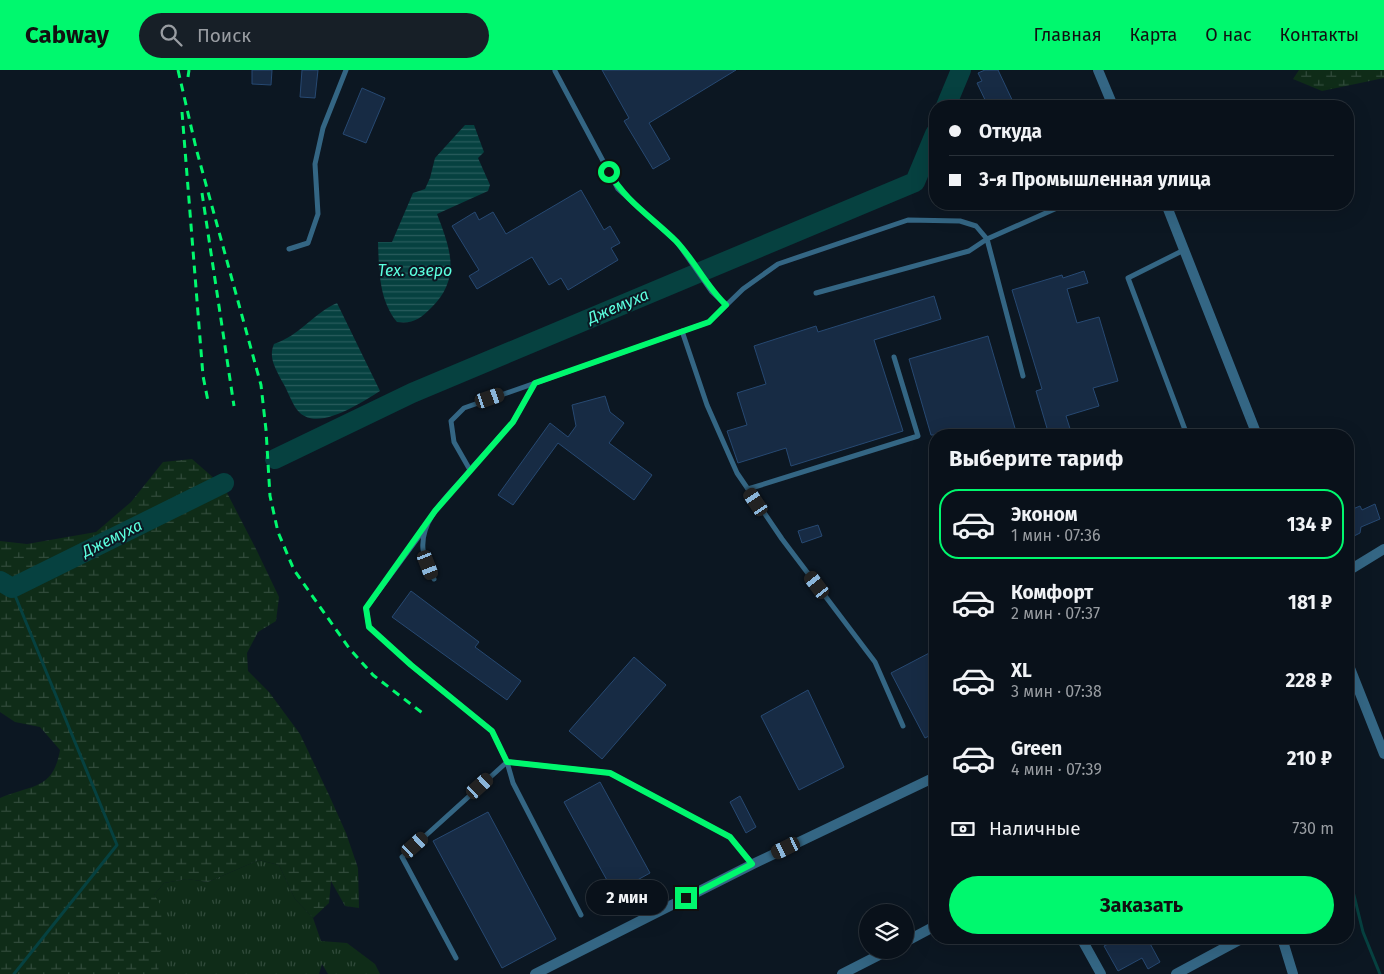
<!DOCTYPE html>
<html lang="ru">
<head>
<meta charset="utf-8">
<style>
  body { margin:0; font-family:"Fira Sans",sans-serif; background:#171f27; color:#f1f3f6; height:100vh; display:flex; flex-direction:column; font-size:19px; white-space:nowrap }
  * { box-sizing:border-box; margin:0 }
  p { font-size:16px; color:#999da2 }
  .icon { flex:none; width:28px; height:28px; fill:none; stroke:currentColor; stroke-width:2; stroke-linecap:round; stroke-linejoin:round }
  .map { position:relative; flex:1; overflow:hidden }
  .panel { position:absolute; left:929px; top:359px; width:425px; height:515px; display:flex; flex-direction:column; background:#09111a; border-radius:20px; box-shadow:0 5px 20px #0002,0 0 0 1px #293139 }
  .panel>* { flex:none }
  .banner { position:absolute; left:929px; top:30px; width:425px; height:110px; border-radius:20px; box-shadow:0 5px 20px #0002,0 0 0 1px #293139; display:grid; align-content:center; height:110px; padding:0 20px; background:#09111a }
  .tools { position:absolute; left:859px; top:834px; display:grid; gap:10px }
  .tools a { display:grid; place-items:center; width:55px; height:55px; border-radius:50%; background:#09111a; box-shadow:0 5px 20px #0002,0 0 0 1px #293139; font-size:25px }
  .end { position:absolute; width:22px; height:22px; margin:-11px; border:6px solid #00f86e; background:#111; box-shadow:0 0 0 2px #111 }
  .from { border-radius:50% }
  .bubble { position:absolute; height:35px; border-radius:18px; background:#09111a; box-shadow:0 5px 20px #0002,0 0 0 1px #293139; font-size:16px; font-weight:700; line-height:35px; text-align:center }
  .car { position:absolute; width:15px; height:30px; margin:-15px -8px; border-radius:6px; box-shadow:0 0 4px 1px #0007; background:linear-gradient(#222 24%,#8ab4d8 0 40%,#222 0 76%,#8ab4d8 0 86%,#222 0) }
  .banner b { display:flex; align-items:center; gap:18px; height:48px; font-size:19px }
  .banner b+b { border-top:1px solid #293139 }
  .banner i { width:12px; height:12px; background:#f1f3f6 }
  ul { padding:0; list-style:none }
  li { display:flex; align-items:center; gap:15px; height:70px; margin:0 10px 8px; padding:0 10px; border:2px solid transparent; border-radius:20px }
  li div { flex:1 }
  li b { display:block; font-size:19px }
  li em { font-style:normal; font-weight:700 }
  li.on { border-color:#00f86e }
  li>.icon { width:45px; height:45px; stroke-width:1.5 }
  h2 { padding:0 20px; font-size:22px; line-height:60px }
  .pay { display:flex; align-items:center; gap:12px; height:55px; padding:0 20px; font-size:19px }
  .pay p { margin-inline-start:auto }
  .cta { display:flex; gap:10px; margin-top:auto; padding:10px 20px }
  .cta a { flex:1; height:58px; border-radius:30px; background:#00f86e; color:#111; font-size:20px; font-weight:700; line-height:58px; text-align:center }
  header { display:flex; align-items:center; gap:30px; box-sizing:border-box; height:70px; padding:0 25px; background:#00f86e; color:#111 }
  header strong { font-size:24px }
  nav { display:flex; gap:28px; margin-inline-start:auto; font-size:18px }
  .search { width:350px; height:45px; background:#171f27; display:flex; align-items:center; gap:12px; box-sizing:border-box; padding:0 18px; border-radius:28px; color:#999da2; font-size:19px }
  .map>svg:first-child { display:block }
  .grass { fill:url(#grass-tufts) }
  .wetland { fill:url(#wetland-marsh) }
  .water { fill:url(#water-rules) }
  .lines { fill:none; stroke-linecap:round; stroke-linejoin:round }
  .stream { stroke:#064140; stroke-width:3 }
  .river { stroke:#064140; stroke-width:20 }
  .building { fill:#172b44; stroke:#274972 }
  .service { stroke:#346684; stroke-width:5 }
  .minor { stroke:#346684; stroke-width:10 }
  .tertiary { stroke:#346684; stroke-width:10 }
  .rail { stroke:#00f86e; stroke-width:3; stroke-dasharray:8 6; stroke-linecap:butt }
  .route { stroke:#00f86e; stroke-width:6 }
  .labels { text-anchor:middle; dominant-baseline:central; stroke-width:4; stroke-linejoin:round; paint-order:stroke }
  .water-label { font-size:16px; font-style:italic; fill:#5bffdf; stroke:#0c1722 }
</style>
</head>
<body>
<header>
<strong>Cabway</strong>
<div class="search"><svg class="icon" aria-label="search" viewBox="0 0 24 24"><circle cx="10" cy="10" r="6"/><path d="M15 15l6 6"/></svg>Поиск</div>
<nav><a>Главная</a><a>Карта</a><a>О нас</a><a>Контакты</a></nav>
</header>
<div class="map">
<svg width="1384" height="904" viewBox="0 0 1384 904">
  <defs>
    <pattern id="grass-tufts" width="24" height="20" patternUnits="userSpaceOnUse" patternTransform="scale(1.25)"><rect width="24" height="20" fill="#0f2c18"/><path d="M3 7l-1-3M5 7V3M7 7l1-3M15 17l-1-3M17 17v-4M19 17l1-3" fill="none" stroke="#314b3b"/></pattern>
    <pattern id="wetland-marsh" width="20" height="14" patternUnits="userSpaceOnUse" patternTransform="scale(1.25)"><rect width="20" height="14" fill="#0f2c18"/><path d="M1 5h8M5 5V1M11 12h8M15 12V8" fill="none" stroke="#314b3b"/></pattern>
    <pattern id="water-rules" width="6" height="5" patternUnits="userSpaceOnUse" patternTransform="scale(1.25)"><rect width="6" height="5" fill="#064140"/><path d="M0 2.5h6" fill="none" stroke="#295c5d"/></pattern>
  </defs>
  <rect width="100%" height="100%" fill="#0c1722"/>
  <polygon class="grass" points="259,790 279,795 295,829 313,848 321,871 347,873 375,894 380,904 328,904 322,894 319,904 158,904 159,881 154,825 164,813 187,809 208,812"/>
  <g class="wetland">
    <polygon points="1299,0 1384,0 1384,8 1322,21 1293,9"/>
    <path d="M 192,389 L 224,417 L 257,481 L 279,527 L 276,551 L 258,562 L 247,583 L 248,601 L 269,622 L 300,664 L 329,725 L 346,763 L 358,798 L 359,838 L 345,836 L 331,811 L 329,833 L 313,848 L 295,829 L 279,795 L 259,790 L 208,812 L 187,809 L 164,813 L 154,825 L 164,840 L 158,904 L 0,904 L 0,728 C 33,714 53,720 60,680 L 40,657 L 15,652 L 0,642 L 0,471 L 27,474 L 96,462 L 131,432 L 163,392 Z"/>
  </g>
  <g class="water">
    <path d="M 465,55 L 474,55 L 484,82 L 478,88 L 490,115 L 488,121 L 437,144 C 450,178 462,208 431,238 C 420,249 413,254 397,252 C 379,230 379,201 378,172 L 392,172 L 413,123 L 425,119 L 430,108 L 435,88 Z"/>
    <path d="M 337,233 L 380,321 C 362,332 320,361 300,343 C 293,337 288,321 283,313 C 276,299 268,288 274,274 C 299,266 314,243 337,233 Z"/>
  </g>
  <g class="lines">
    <g class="stream">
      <polyline points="12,518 117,775 14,904"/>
      <polyline points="1348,801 1363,862 1380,904"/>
    </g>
    <g class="river">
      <polyline points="946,36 961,0"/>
      <polyline points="275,389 412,323 915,112 935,64"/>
      <polyline points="0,511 12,518 224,413"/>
    </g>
  </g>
  <g class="building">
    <polygon points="252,0 272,0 271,15 252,14"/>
    <polygon points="302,0 318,0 315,28 300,27"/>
    <polygon points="602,0 736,0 649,53 670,89 653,99 624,51 629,48"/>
    <polygon points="985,0 998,0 1015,36 988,36 977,13 982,11 978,3"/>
    <polygon points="362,18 385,28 366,73 343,64"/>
    <polygon points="581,120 604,160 610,156 620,173 611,178 618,190 568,220 561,208 549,215 532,187 477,219 469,206 479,200 452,156 475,142 479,150 493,142 506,164"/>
    <polygon points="1084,201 1088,213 1067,219 1077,253 1099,247 1118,311 1093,318 1099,336 1066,346 1072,365 1049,365 1036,321 1042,319 1012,220 1062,205 1063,208"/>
    <polygon points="934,226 941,249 874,270 903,361 791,396 786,378 738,393 727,361 747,355 737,323 766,314 754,276 816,256 818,262"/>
    <polygon points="988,266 1017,365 931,365 909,289"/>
    <polygon points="605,326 610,342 624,353 609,373 652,405 634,430 558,373 513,435 498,425 550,353 568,367 576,356 572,335"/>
    <polygon points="1375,434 1380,449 1361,457 1360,463 1348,469 1348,441 1360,436 1362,440"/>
    <polygon points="818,455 822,466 802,473 798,461"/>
    <polygon points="411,521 479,572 475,577 521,611 507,630 392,547"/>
    <polygon points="935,580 935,663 925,668 891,603"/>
    <polygon points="634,587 666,615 602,689 569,661"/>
    <polygon points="808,620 844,697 799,720 761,646"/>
    <polygon points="600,712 650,803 614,823 564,732"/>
    <polygon points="740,726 756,757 746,763 730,732"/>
    <polygon points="488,742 556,869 502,898 433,771"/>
    <polygon points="1120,868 1147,868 1160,892 1148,899 1142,888 1118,901 1104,876"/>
  </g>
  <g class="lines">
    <g class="service">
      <polyline points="555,1 618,119 677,172 712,222 726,235"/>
      <polyline points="289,179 308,173 318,144 315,94 323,58 346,0"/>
      <polyline points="1184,180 1128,208 1187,365"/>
      <polyline points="816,223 969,181 987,169 1023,306"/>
      <polyline points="682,261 707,335 737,403 782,469 875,592 903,656"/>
      <polyline points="470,400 513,352 535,313"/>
      <polyline points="748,419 918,366 894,287"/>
      <polyline points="423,461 366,538 369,557 411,595 492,661 507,692 513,713 581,845"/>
      <path d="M 434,509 C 430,500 424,489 423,479 C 420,447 452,423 470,400 L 454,372 L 451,351 L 464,338 L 709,252 L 743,219 L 778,194 L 908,150 L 960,151 L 976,156 L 987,169 L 1066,134"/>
      <polyline points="456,888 402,787 507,692 610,703 730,767 753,794"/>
    </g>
    <g class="minor">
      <polyline points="1348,501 1384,479"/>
      <polyline points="1081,868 1101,904"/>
      <polyline points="1282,868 1293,904"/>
      <polyline points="905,872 935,856"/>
      <polyline points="535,904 753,794 935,707"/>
      <polyline points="842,904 889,880"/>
      <polyline points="1176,904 1243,868"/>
    </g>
    <g class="tertiary">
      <polyline points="1098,0 1113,36"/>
      <polyline points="1166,134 1257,365"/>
      <polyline points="1348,593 1384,684"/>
    </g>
    <g class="rail">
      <polyline points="178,0 196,78 261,315 266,360 270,426 278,462 294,500 349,578 373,605 425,645"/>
      <polyline points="188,7 189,0"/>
      <polyline points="182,42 203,306 208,331"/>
      <polyline points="202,123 234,336"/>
    </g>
  </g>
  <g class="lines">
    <path class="route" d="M 609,102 C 625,131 653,148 676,171 C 695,191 706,216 726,235 L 709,252 L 535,313 L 513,352 L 435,441 L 366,538 L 369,557 L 411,595 L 492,661 L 507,692 L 610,703 L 730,767 L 752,794 L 686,828"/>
  </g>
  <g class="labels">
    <g class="water-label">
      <text x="415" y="200">Тех. озеро</text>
      <text transform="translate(618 236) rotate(-23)">Джемуха</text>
      <text transform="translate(112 468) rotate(-26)">Джемуха</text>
    </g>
  </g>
</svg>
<div class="tools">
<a><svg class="icon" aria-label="layers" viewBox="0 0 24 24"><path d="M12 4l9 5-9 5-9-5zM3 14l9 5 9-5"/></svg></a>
</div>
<i class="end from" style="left:609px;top:102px"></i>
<i class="end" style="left:686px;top:828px"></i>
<div class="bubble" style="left:586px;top:810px;width:82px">2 мин</div>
<i class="car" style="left:490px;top:328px;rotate:71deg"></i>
<i class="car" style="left:756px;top:432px;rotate:326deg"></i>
<i class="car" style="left:428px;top:495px;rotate:159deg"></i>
<i class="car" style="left:817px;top:515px;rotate:323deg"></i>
<i class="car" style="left:480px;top:716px;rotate:48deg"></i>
<i class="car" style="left:415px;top:775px;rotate:48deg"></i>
<i class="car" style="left:786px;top:778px;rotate:244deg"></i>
<div class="banner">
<b><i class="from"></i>Откуда</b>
<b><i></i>3-я Промышленная улица</b>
</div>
<section class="panel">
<h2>Выберите тариф</h2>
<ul>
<li class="on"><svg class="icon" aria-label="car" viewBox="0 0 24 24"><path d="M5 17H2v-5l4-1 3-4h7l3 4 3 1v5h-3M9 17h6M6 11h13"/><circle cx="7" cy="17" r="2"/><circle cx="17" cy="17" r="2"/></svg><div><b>Эконом</b><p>1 мин · 07:36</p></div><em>134 ₽</em></li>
<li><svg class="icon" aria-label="car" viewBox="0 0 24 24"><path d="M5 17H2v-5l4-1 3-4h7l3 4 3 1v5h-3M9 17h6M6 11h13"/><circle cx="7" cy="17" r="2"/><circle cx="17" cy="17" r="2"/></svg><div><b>Комфорт</b><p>2 мин · 07:37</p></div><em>181 ₽</em></li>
<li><svg class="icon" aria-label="car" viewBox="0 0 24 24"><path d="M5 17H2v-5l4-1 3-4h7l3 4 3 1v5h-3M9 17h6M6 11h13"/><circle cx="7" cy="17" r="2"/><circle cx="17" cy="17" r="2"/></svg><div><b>XL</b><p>3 мин · 07:38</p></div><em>228 ₽</em></li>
<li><svg class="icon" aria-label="car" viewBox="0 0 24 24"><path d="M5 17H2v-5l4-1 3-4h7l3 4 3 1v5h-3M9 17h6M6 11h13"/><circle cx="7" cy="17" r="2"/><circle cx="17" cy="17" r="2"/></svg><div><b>Green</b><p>4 мин · 07:39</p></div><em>210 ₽</em></li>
</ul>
<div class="pay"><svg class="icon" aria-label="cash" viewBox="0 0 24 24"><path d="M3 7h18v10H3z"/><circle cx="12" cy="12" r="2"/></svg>Наличные<p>730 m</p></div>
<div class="cta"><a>Заказать</a></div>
</section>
</div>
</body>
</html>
